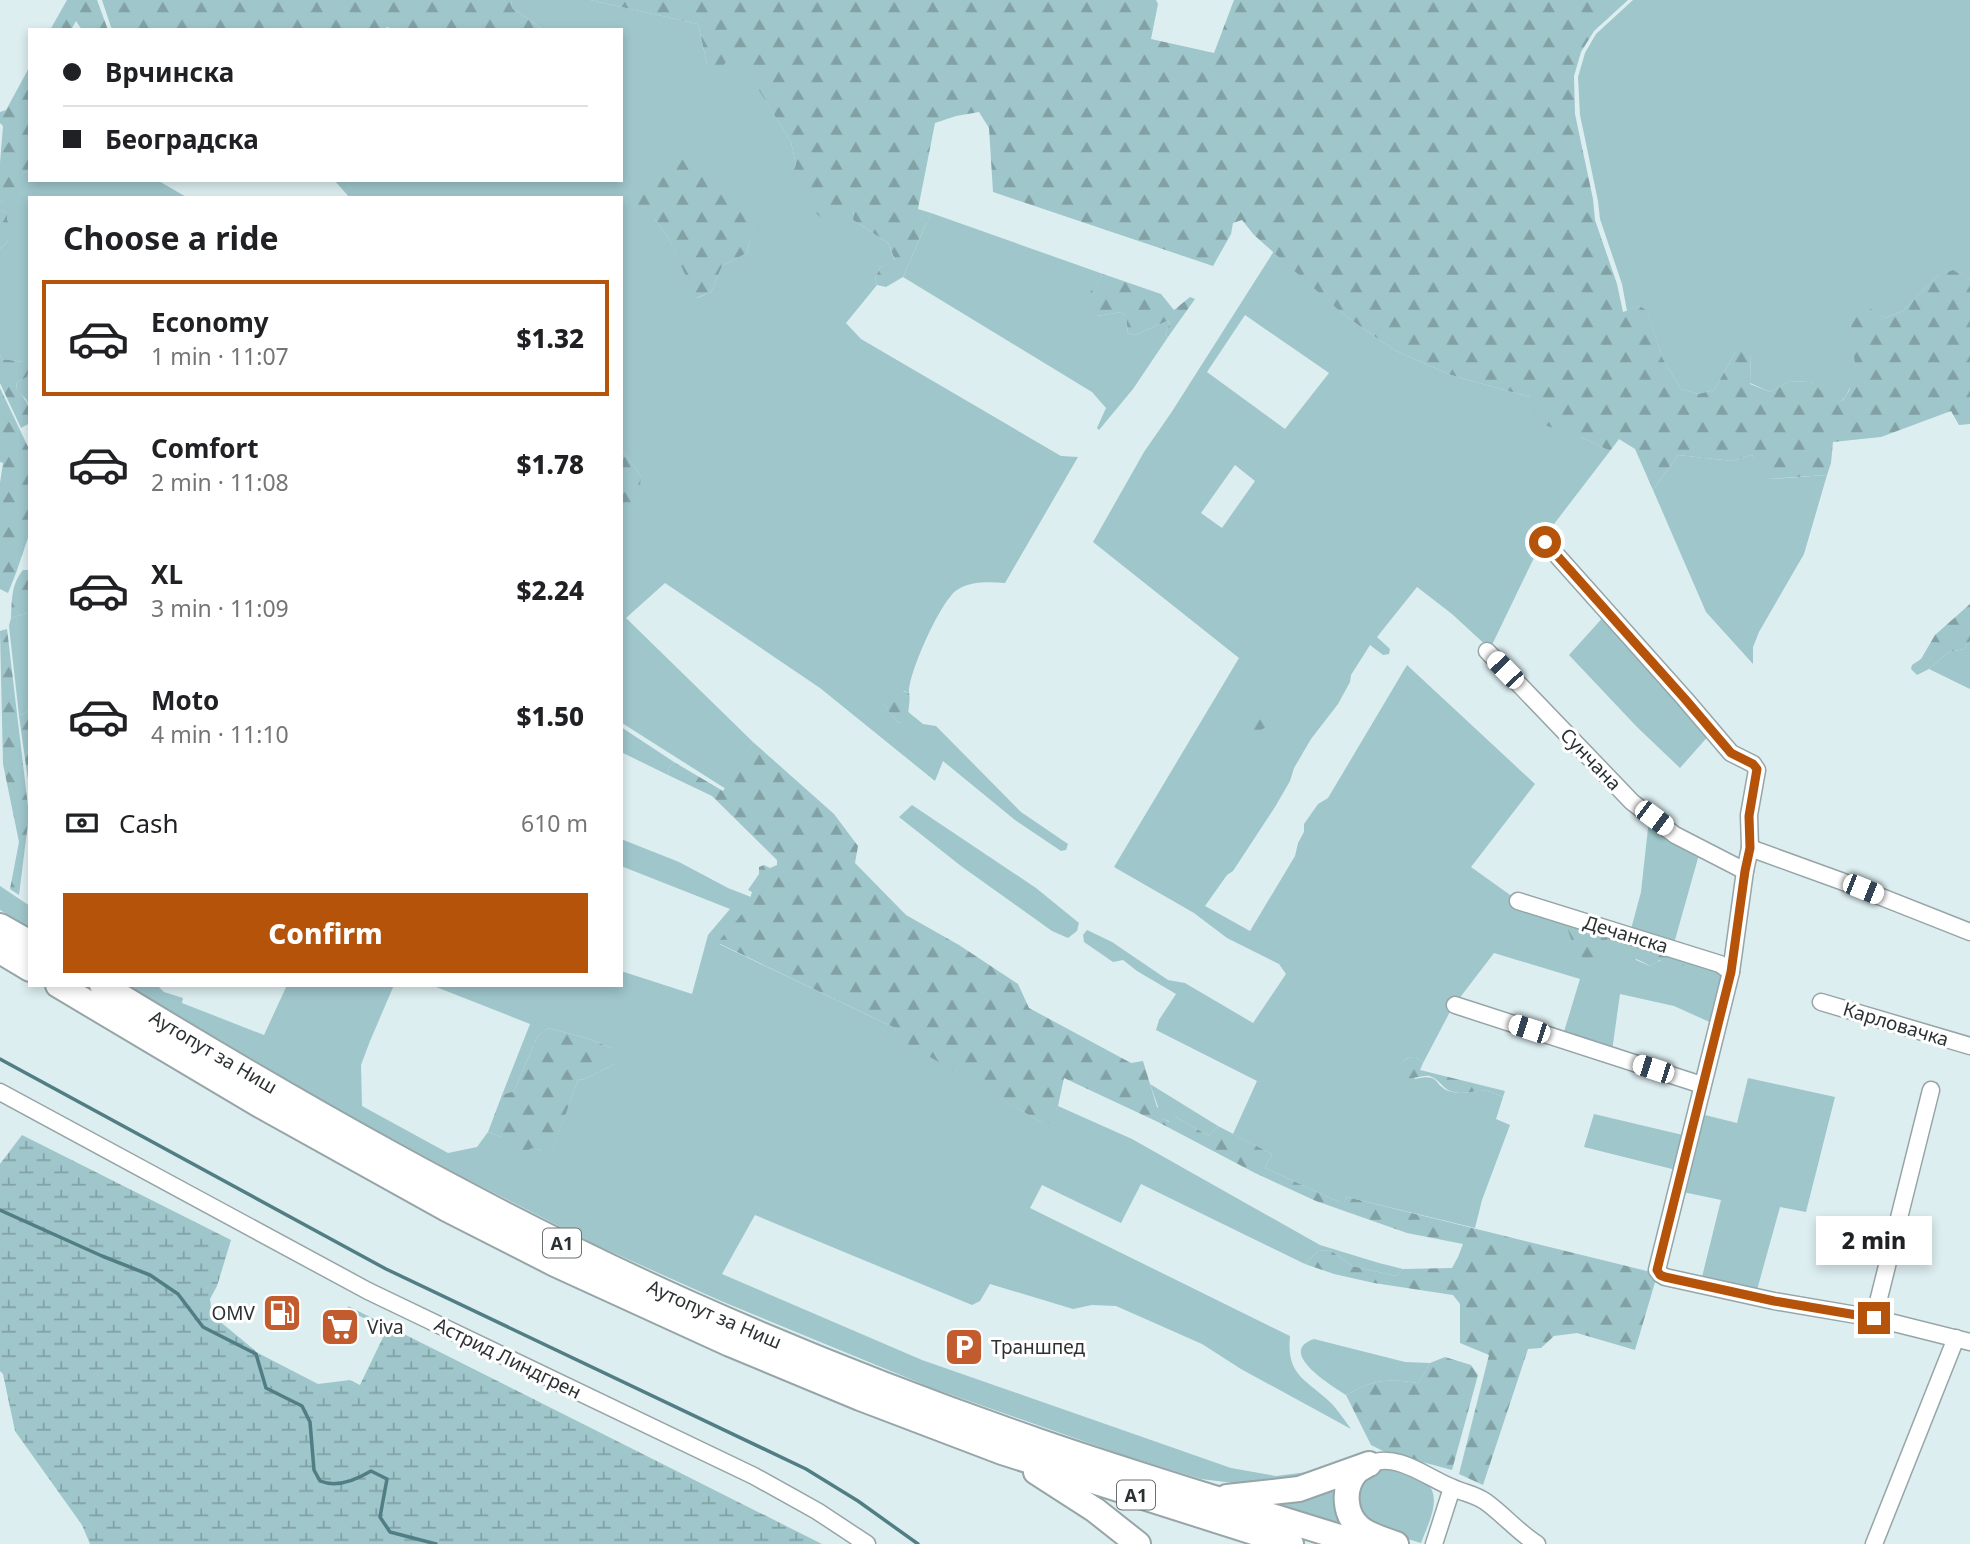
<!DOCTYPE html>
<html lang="en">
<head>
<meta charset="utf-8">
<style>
  body { margin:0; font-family:"Noto Sans",sans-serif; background:#f6f6f6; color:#202124; height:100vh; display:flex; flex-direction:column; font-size:26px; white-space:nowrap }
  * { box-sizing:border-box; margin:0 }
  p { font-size:23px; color:#757577 }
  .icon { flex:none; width:38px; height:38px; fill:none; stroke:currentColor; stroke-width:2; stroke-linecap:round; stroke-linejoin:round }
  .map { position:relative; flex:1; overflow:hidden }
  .sheet { position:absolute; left:28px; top:196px; width:595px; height:791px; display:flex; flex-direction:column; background:#fff; border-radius:0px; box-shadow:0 4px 10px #0003 }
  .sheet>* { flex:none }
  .banner { position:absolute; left:28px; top:28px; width:595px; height:154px; border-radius:0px; box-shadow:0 4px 10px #0003; display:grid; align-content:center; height:154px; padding:0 35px; background:#fff }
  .end { position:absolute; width:32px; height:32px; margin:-16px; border:9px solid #b45309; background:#fff; box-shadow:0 0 0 4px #fff }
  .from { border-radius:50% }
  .bubble { position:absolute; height:49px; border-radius:0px; background:#fff; box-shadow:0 4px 10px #0003; font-size:23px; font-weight:800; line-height:49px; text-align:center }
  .car { position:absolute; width:21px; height:42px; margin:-21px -10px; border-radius:9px; box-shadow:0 0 5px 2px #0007; background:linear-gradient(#fff 24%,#345 0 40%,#fff 0 76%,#345 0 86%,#fff 0) }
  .banner b { display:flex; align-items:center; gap:24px; height:66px; font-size:26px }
  .banner b+b { border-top:2px solid #e0e0e0 }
  .banner i { width:18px; height:18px; background:#202124 }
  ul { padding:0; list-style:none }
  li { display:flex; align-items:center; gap:21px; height:116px; margin:0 14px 10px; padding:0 21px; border:4px solid transparent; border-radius:0px }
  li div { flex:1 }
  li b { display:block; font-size:26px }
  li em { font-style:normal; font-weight:800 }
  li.active { border-color:#b45309 }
  li>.icon { width:63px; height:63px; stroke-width:1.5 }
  h2 { padding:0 35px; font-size:32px; line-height:84px }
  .pay { display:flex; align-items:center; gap:18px; height:77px; padding:0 35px; font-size:26px }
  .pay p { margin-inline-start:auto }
  .button { display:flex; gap:14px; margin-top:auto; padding:14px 35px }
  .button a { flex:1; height:80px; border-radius:0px; background:#b45309; color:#fff; font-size:28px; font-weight:800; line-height:80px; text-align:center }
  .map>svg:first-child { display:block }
  .grass { fill:#9ec6cb; fill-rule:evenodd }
  .forest { fill:url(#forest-firs) }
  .wetland { fill:url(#wetland-marsh) }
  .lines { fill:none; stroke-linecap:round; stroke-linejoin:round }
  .stream { stroke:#517e84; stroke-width:3.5 }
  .minor-casing { stroke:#96a5a7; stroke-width:19 }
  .highway-casing { stroke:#96a5a7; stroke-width:28 }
  .minor { stroke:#fff; stroke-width:16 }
  .highway { stroke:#fff; stroke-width:24 }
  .route { stroke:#b45309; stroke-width:9 }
  .labels { text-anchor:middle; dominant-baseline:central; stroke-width:6; stroke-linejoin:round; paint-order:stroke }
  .shield { fill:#fff; stroke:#6b7070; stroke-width:2 }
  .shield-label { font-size:18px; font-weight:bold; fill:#2c3233 }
  .street-label { font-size:19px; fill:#2c3233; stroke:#fff }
  .poi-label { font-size:19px; fill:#2c3233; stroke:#fff; text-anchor:start }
</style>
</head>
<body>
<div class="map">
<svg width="1970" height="1544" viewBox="0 0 1970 1544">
  <defs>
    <pattern id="forest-firs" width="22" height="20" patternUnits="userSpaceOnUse" patternTransform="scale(1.75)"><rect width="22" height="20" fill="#9ec6cb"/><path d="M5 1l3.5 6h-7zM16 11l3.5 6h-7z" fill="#81a1a5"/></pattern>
    <pattern id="wetland-marsh" width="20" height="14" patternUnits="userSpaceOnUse" patternTransform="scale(1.75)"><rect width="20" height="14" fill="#9ec6cb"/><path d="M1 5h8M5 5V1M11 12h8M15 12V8" fill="none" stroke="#81a1a5"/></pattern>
  </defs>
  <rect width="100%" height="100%" fill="#ddeef0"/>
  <g class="grass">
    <path d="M 511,0 L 590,0 L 698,24 L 707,64 L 736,52 L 791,142 L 796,165 L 845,209 L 854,209 L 853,220 L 888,243 L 895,261 L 880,268 L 875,278 L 877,285 L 846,323 L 861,339 L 1061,456 L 1078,457 L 1005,583 C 988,582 971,581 957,590 C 941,600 908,674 909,693 L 904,691 L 883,704 L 897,722 L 902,723 L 907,711 L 923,724 L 936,726 L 1021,812 L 1068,844 L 1066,850 L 1061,851 L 1015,820 L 943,761 L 935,781 L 820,688 L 665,583 L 626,618 L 753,742 L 726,789 L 622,723 L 621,508 L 627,508 L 641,476 L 621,448 L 621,198 L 350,198 L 334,180 L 621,180 L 621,30 L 544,30 L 512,8 ZM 654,218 L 750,239 L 747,253 L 722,266 L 711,292 L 697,298 L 668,237 Z"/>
    <path d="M 1633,0 L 1970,0 L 1970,280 L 1953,271 L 1936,277 L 1903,311 L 1885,318 L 1868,308 L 1850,323 C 1852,336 1855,350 1855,363 C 1855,372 1849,402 1837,402 C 1828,401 1816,386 1810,381 L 1788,382 L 1770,392 L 1750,383 L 1751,354 L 1735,353 L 1714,390 L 1698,394 L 1681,389 L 1663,359 L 1647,312 L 1640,306 L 1627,311 L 1622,284 L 1600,219 L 1598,201 L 1580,115 L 1578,77 L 1585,53 L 1596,34 Z"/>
    <polygon points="30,170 30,180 157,180 188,198 30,198 30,409 26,399 16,390 17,382 27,377 24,362 2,359 0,354 0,249 8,241 10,225 7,220 7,213 0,210 0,201 2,202 13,188 22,181 22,174"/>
    <polygon points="931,213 1103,274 1083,304 1097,316 1121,312 1126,316 1128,333 1135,335 1167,321 1170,322 1165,335 1168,337 1133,389 1099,430 1097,428 1106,408 1092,392 903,277"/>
    <path d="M 1274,251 L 1344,315 L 1394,350 L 1451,375 L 1530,397 L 1581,437 L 1610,451 L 1544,537 L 1490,649 L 1452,614 L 1417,587 L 1377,637 L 1390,649 L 1389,654 L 1383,655 L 1370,645 L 1351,675 L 1350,682 L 1338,704 L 1311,739 L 1294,768 L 1290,781 L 1275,807 L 1233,871 L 1227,875 L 1205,906 L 1250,931 L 1295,856 L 1298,843 L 1304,832 L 1304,824 L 1318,804 L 1328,798 L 1407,665 L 1535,784 L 1471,867 L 1513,897 L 1630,939 L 1636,960 L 1650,966 C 1673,949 1705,965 1728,973 L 1714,1024 L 1674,1006 L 1620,994 L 1612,1051 L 1563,1035 L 1580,979 L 1494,953 L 1452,1008 L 1423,1063 L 1416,1057 L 1408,1058 L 1403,1061 L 1415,1079 C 1443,1072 1432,1088 1453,1092 C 1464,1095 1476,1090 1487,1091 C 1492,1092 1498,1095 1503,1097 L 1496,1119 L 1510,1125 L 1482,1200 L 1475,1228 L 1347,1197 L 1344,1202 L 1339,1202 L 1265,1168 L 1272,1154 L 1233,1134 L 1257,1081 L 1156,1030 L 1159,1020 L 1176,994 L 1137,971 L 1123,960 L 1113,962 L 1084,942 L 1083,935 L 1087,930 L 1112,942 L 1168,980 L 1185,983 L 1253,1023 L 1286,974 L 1279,964 L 1227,938 L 1194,913 L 1114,867 L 1239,658 L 1093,542 L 1144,452 L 1171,413 ZM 1245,315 L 1329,373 L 1285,429 L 1207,372 ZM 1235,465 L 1255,481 L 1222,528 L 1201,513 Z"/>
    <polygon points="1678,455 1732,461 1752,455 1769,479 1827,475 1804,554 1759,632 1753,647 1753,664 1706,612 1653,490"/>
    <polygon points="30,612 30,710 19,716 9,626 11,618"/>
    <polygon points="1606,614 1711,733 1680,768 1637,727 1569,655"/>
    <polygon points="1970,641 1970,689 1929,669 1949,652 1964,649"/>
    <polygon points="621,727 674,762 669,768 668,775 621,752"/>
    <polygon points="912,805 1036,888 1079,923 1077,931 1068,938 1052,931 961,866 899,817"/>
    <polygon points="1649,819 1700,851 1673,947 1630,933 1641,892"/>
    <path d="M 621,839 L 679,862 L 728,888 L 751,897 C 746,917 729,927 719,944 L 895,1028 L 897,1037 L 1039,1121 L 1049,1122 L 1058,1106 L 1132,1139 L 1320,1245 L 1379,1263 L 1403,1269 L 1396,1276 L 1352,1266 L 1330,1250 L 1318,1251 L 1305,1264 L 1141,1184 L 1121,1223 L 1042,1185 L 1030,1208 L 1290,1336 C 1286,1376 1306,1379 1331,1403 C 1338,1410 1345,1421 1351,1429 L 1241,1369 L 1202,1344 L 1116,1306 L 1092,1305 L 1073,1309 L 990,1284 L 980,1301 L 972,1305 L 755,1215 L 722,1274 L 922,1360 L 1231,1468 L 1276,1476 L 1339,1468 L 1258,1486 L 1201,1479 L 1123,1455 L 932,1388 L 721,1301 L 596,1245 L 461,1176 L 332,1106 L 127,985 L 157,985 L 164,992 L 183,998 L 182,1003 L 264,1035 L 287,985 L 394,985 L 370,1041 L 361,1065 L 362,1106 L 448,1153 L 477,1147 L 488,1132 L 551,1154 L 578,1080 L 585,1079 L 615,1064 L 612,1048 L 586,1038 L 548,1028 L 537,1037 L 514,1091 L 502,1095 L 530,1024 L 431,985 L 621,985 L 621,971 L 692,994 L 708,935 L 730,909 L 621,866 Z"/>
    <polygon points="0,886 30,906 30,928 0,910"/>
    <polygon points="1748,1078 1835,1097 1806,1212 1780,1207 1757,1290 1701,1281 1721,1200 1683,1192 1701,1114 1737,1123"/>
    <polygon points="1150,1084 1218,1126 1209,1136 1176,1117 1170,1122 1162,1118"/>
    <polygon points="1594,1114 1687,1136 1676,1170 1584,1147"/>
    <path d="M 1314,1339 L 1405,1362 L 1430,1363 L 1418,1383 C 1386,1378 1374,1380 1346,1395 C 1334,1387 1275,1352 1314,1339 Z"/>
    <path d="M 1389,1467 C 1400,1471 1411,1474 1421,1479 C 1446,1492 1428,1524 1421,1543 L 1375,1529 L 1360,1515 L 1358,1483 L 1374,1470 Z"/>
    <polygon points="1349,1474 1349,1530 1267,1502"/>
  </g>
  <g class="forest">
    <polygon points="67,0 97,0 108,30 82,30 76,21 71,30 50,30"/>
    <polygon points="102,0 511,0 512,8 544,30 395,30 387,27 383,30 113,30 111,27"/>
    <polygon points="590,0 1156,0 1158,4 1151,39 1214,53 1234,0 1628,0 1594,31 1581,52 1574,76 1575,114 1593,199 1595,220 1617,284 1623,312 1640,306 1647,311 1663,359 1681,389 1698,394 1714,390 1735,353 1742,350 1751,353 1750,384 1770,392 1788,382 1810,381 1831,399 1837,402 1843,400 1849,391 1855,364 1850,323 1856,311 1868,307 1885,318 1903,311 1936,277 1953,270 1970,280 1970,424 1959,425 1951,411 1881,437 1833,442 1831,463 1827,475 1768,479 1752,455 1732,461 1678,455 1653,490 1635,449 1619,439 1610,451 1581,437 1538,423 1530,397 1451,375 1394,350 1344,315 1254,235 1242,220 1233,223 1231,234 1213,266 993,192 989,128 979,112 956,116 935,123 918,209 931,213 903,277 886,287 877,285 875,278 880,268 895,260 888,243 853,220 854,209 844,209 835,223 822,219 788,184 796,165 791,142 736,53 720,68 707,64 698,24"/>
    <polygon points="30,66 30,170 22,174 22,181 20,186 13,188 11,196 5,202 2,202 0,201 0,163 3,126 0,123 0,112 6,110"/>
    <path d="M 705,158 L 760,229 L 750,239 L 747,253 L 722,266 L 711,292 L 696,298 L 668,237 L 654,218 C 644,221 641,221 632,214 L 633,191 L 671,161 Z"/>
    <polygon points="0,210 7,213 7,220 10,224 20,227 21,234 19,242 14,244 8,241 0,249"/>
    <polygon points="1103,274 1161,294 1174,310 1190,297 1195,299 1168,337 1165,335 1170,322 1167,321 1135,335 1128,333 1126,316 1121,312 1097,316 1086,312 1082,304"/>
    <path d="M 0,354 L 2,359 L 24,362 L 29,369 L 27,377 L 17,382 L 16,389 C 28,402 30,405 30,423 L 21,428 L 0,383 Z"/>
    <polygon points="0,388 30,451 30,532 16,573 8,593 0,589 0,483 3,463 0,462"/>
    <polygon points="621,448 641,476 639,496 627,508 621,508"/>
    <path d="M 23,570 L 30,570 L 30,612 L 11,618 C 12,601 11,584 23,570 Z"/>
    <polygon points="1970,604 1970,641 1964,649 1949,652 1929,669 1917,675 1911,669 1912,665 1921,659 1935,635"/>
    <polygon points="7,629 29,815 19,895 10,889 19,842 3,764 0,631"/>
    <path d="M 899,690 L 909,693 C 911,702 907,709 909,718 L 902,723 L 897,722 L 883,704 L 883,697 L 888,693 Z"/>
    <path d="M 1258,709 C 1279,708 1275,728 1254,732 L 1250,728 L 1247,720 L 1251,713 Z"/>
    <polygon points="30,710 30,794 19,716"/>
    <path d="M 753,742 L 834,814 L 858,846 L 855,863 L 906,915 L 959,945 L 1018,984 L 1029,1008 L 1131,1063 L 1143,1061 L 1157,1107 L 1163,1110 L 1162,1118 L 1169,1122 L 1176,1117 L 1209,1136 L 1218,1126 L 1272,1154 L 1265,1168 L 1339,1202 L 1344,1202 L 1347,1197 L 1655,1273 L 1656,1279 L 1635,1350 L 1577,1333 L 1554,1336 L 1541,1348 L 1528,1349 L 1483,1485 L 1459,1474 L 1489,1355 L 1460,1343 L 1460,1304 L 1453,1295 L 1374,1283 L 1334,1274 L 1305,1264 L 1318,1251 L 1330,1250 L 1352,1266 L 1396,1276 L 1403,1269 L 1452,1268 L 1458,1257 L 1463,1244 L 1407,1233 L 1316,1201 L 1255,1173 L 1158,1122 L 1064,1078 L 1058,1106 L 1049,1123 L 1039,1121 L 896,1037 L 895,1028 L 718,943 C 731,924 746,916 752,892 L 748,890 L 759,874 L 759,867 L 764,865 L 770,868 L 777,865 L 777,860 L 712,796 L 668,775 L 669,768 L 674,762 L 723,791 Z"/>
    <path d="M 1570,921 L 1606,931 L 1608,947 C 1587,980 1574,949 1567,927 Z"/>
    <path d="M 1630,939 L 1687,958 L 1686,964 L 1681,967 L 1664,965 L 1660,960 L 1650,966 C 1637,958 1632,961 1627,944 Z"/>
    <polygon points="548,1028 586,1038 612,1048 616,1056 615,1064 585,1079 578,1080 551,1155 547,1156 540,1150 532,1148 527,1151 505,1147 502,1137 488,1132 502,1095 514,1091 537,1037"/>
    <path d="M 1416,1057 L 1423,1063 L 1420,1070 L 1505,1091 L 1503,1097 C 1498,1095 1492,1092 1487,1091 C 1476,1090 1464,1095 1454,1092 C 1443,1090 1441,1081 1432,1077 C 1423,1072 1408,1085 1401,1073 C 1399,1069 1400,1066 1402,1063 C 1405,1058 1411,1057 1416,1057 Z"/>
    <path d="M 1445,1357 L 1471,1365 L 1478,1375 L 1452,1470 L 1385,1452 L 1371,1445 L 1346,1395 C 1374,1380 1386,1378 1418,1383 L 1430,1363 Z"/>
  </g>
  <polygon class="wetland" points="22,1135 231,1240 217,1286 210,1299 212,1315 258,1353 318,1384 350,1380 360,1385 387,1329 349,1311 348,1306 822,1544 90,1544 82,1525 15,1431 3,1374 0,1371 0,1164"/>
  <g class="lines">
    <g class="stream">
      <polyline points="0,1059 386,1269 806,1469 858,1501 918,1544"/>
      <path d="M 0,1210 L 102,1256 L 150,1275 L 178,1294 L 203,1327 L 256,1354 L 266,1388 L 302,1406 L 310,1422 L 314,1470 L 320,1481 C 337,1488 356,1480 371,1471 L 387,1479 L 380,1517 L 390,1532 L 436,1544"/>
    </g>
    <g class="minor-casing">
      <g id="minor">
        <polyline points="1545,542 1685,699 1731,753 1753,764 1757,770 1749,815 1750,848 1745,871 1731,972 1657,1270 1660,1274 1665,1277 1774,1301 1874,1318 1970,1342"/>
        <polyline points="1487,651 1632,802 1675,835 1745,871"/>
        <polyline points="1750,848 1841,881 1970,932"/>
        <polyline points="1518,901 1720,964 1731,972"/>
        <polyline points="1821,1002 1970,1046"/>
        <polyline points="1455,1005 1702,1085"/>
        <polyline points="0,1092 368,1291 754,1476 817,1511 867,1544"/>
        <polyline points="1874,1318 1931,1090"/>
        <path d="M 1369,1464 C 1397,1452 1426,1477 1451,1487 C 1463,1493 1475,1494 1486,1502 C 1504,1515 1518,1532 1537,1544"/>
        <polyline points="1434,1544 1452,1488"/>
        <polyline points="1874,1544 1956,1338"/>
      </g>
    </g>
    <g class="highway-casing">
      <g id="highway">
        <polyline points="0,926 30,943"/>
        <polyline points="0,951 30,969"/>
        <polyline points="58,985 258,1104 447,1209 555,1264 730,1344 860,1398 1002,1452 1291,1544"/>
        <path id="s1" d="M 102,985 C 292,1101 485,1212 688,1303 C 802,1354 920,1400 1038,1441 C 1145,1478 1254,1510 1362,1544"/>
        <path d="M 1365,1466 C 1362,1468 1358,1470 1356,1472 C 1342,1488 1344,1515 1360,1528 C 1370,1536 1385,1540 1396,1544"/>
        <polyline points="1036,1472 1095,1510 1138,1544"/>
        <polyline points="1227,1497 1299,1489 1369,1464"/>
      </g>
    </g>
    <use href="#minor" class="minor"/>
    <use href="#highway" class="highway"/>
  </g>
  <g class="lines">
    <polyline class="route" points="1545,542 1685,699 1731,753 1753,764 1757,769 1749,816 1750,848 1745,871 1731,972 1657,1270 1660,1275 1665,1277 1774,1301 1874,1318"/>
  </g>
  <defs>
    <g id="fuel-square" transform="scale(2.0125)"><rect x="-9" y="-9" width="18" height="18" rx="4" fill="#c25c2f" stroke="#fff"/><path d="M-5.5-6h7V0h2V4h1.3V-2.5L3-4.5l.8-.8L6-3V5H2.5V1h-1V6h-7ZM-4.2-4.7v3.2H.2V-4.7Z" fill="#fff"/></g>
    <g id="supermarket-square" transform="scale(2.0125)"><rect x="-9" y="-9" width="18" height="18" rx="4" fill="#c25c2f" stroke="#fff"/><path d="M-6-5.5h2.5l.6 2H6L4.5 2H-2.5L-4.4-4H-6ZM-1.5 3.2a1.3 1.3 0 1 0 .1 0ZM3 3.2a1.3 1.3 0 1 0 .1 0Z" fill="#fff"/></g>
    <g id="parking-square" transform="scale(2.0125)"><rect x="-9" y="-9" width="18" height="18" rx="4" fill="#c25c2f" stroke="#fff"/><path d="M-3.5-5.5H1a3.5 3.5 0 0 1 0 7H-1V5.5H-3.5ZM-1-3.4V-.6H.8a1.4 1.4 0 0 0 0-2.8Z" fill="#fff"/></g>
  </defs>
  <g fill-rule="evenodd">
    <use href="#fuel-square" x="282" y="1313"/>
    <use href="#supermarket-square" x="340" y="1327"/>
    <use href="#parking-square" x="964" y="1347"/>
  </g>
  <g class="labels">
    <g class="shield">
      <rect x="543" y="1228.5" width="38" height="29" rx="5"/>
      <rect x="1117" y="1480.5" width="38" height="29" rx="5"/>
    </g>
    <g class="shield-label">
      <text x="562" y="1243">A1</text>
      <text x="1136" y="1495">A1</text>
    </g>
    <g class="street-label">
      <text transform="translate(1591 759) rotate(46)">Сунчана</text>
      <text transform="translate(1626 934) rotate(17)">Дечанска</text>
      <text transform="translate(1896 1024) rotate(17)">Карловачка</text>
      <text stroke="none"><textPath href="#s1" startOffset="130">Аутопут за Ниш</textPath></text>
      <text stroke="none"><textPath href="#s1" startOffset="696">Аутопут за Ниш</textPath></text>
      <text transform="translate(508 1358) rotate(26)">Астрид Линдгрен</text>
    </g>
    <g class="poi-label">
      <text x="255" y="1313" text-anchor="end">OMV</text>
      <text x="367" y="1327">Viva</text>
      <text x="991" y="1347">Траншпед</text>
    </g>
  </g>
</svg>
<i class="end from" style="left:1545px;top:542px"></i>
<i class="end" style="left:1874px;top:1318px"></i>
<div class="bubble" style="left:1816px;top:1216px;width:116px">2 min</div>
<i class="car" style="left:1505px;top:670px;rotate:316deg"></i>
<i class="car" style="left:1654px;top:818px;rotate:127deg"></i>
<i class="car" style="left:1863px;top:889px;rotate:112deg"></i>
<i class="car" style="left:1529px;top:1029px;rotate:288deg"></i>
<i class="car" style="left:1653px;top:1069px;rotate:288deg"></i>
<div class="banner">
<b><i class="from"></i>Врчинска</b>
<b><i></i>Београдска</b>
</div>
<section class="sheet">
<h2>Choose a ride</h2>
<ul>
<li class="active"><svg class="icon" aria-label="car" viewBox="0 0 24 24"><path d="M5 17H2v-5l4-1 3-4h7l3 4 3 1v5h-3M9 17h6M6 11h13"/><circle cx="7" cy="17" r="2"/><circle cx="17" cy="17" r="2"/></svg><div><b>Economy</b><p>1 min · 11:07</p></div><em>$1.32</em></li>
<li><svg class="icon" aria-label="car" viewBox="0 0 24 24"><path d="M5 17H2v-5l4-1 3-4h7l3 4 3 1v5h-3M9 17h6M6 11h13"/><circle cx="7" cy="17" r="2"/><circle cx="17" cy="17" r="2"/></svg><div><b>Comfort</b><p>2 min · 11:08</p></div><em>$1.78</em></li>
<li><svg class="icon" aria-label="car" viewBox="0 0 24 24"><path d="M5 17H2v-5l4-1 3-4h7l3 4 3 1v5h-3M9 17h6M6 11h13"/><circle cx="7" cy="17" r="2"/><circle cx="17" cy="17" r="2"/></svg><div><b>XL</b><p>3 min · 11:09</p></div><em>$2.24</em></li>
<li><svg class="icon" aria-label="car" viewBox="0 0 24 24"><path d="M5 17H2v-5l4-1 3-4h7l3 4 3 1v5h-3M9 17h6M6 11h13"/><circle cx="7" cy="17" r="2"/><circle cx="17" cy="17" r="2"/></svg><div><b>Moto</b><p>4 min · 11:10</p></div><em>$1.50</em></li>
</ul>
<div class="pay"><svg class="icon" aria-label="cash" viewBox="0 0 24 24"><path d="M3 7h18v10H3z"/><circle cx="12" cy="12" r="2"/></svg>Cash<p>610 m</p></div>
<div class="button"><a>Confirm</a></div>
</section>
</div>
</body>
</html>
